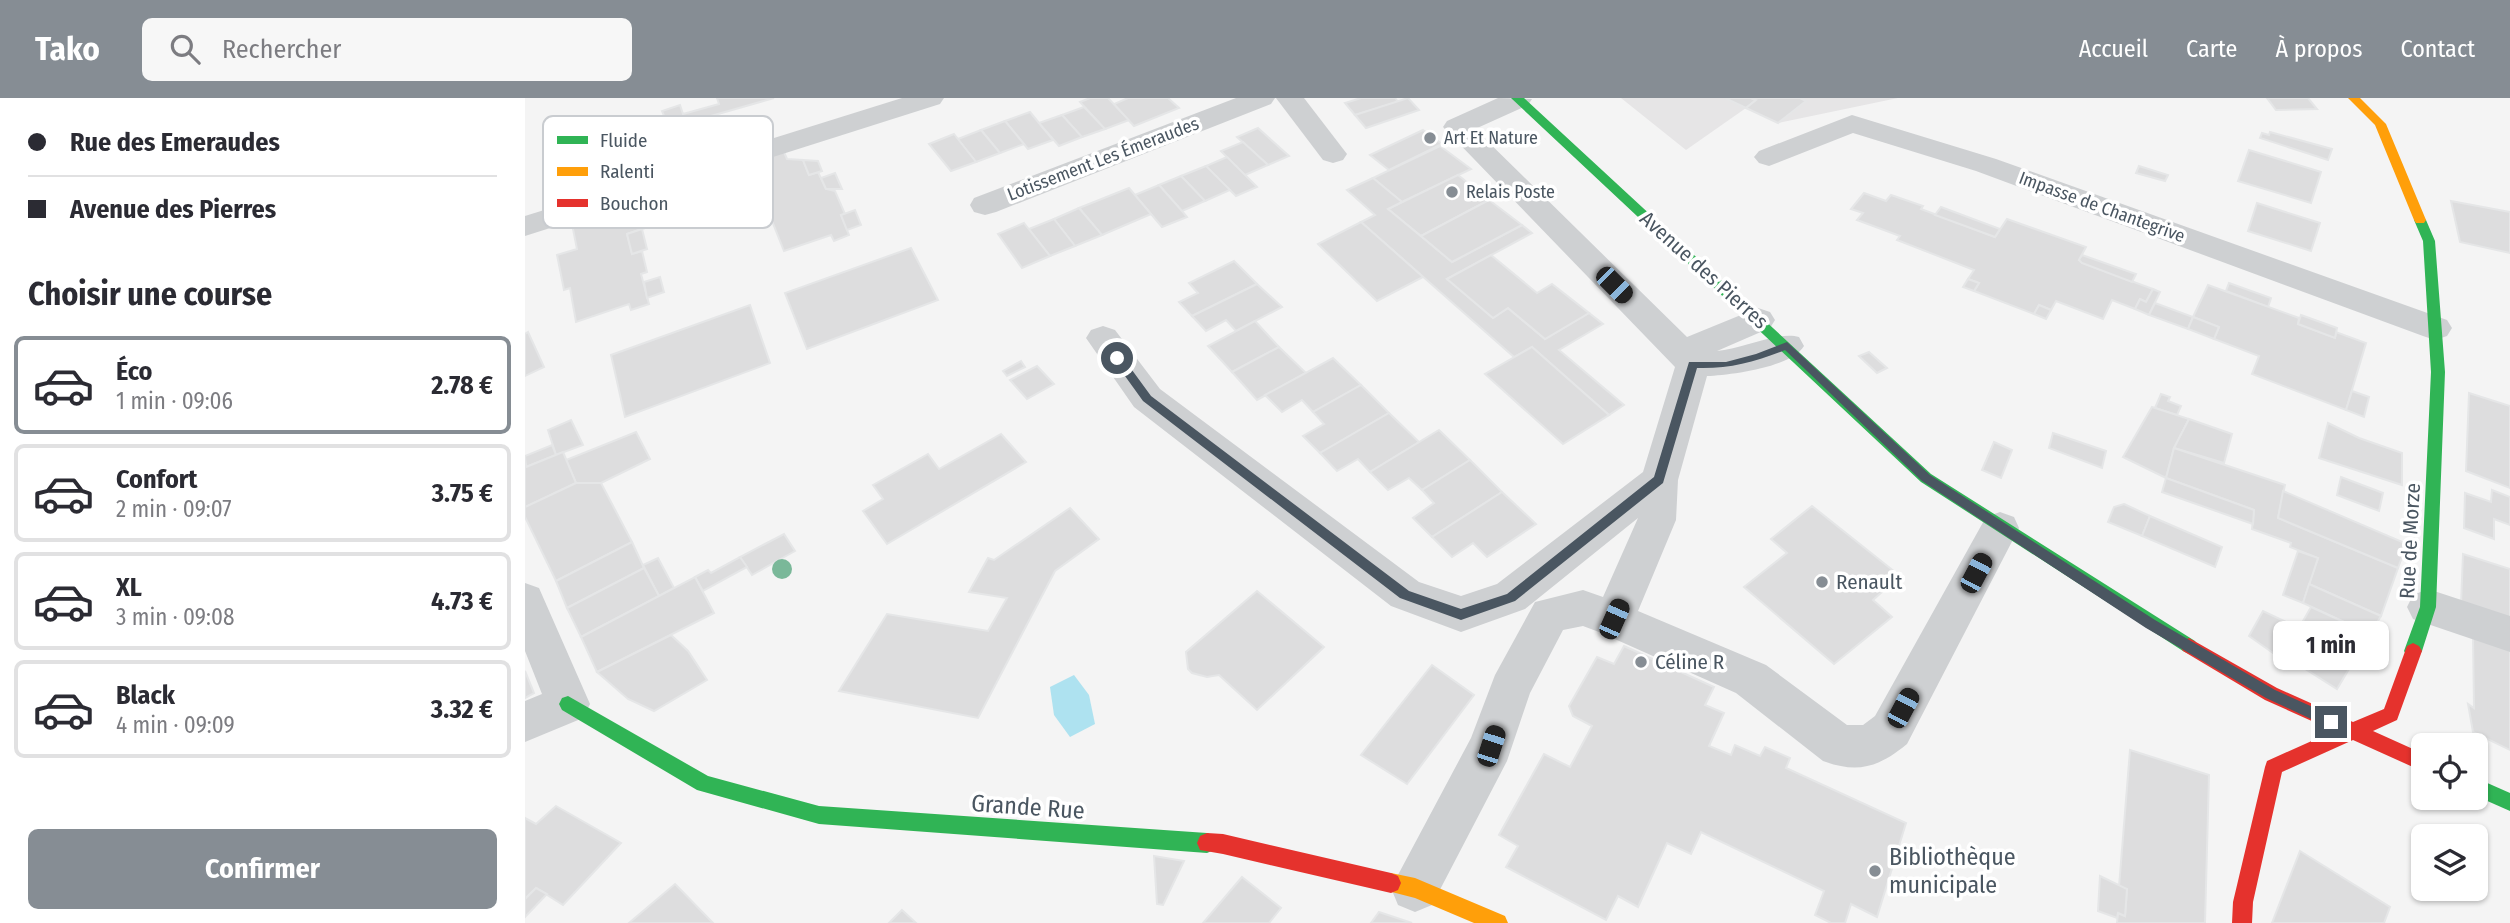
<!DOCTYPE html>
<html lang="fr">
<head>
<meta charset="utf-8">
<style>
  body { margin:0; font-family:"Fira Sans Condensed",sans-serif; background:#f7f7f7; color:#2b2b33; height:100vh; display:flex; flex-direction:column; font-size:26px; white-space:nowrap }
  * { box-sizing:border-box; margin:0 }
  p { font-size:23px; color:#7c7c81 }
  .icon { flex:none; width:38px; height:38px; fill:none; stroke:currentColor; stroke-width:2; stroke-linecap:round; stroke-linejoin:round }
  .map { position:relative; flex:1; overflow:hidden }
  .sheet { display:flex; flex-direction:column; background:#fff; width:525px }
  .sheet>* { flex:none }
  .hud { display:grid; align-content:center; height:154px; padding:0 28px; background:#fff }
  .fabs { position:absolute; left:1886px; top:635px; display:grid; gap:14px }
  .fabs a { display:grid; place-items:center; width:77px; height:77px; border-radius:10px; background:#fff; box-shadow:0 2px 5px #0004; font-size:35px }
  .end { position:absolute; width:32px; height:32px; margin:-16px; border:9px solid #4a5661; background:#fff; box-shadow:0 0 0 4px #fff }
  .from { border-radius:50% }
  .bubble { position:absolute; height:49px; border-radius:10px; background:#fff; box-shadow:0 2px 5px #0004; font-size:23px; font-weight:700; line-height:49px; text-align:center }
  .car { position:absolute; width:21px; height:42px; margin:-21px -10px; border-radius:9px; box-shadow:0 0 5px 2px #0007; background:linear-gradient(#222 24%,#8ab4d8 0 40%,#222 0 76%,#8ab4d8 0 86%,#222 0) }
  .hud b { display:flex; align-items:center; gap:24px; height:66px; font-size:26px }
  .hud b+b { border-top:2px solid #e1e1e2 }
  .hud i { width:18px; height:18px; background:#2b2b33 }
  ul { padding:0; list-style:none }
  li { display:flex; align-items:center; gap:21px; height:98px; margin:0 14px 10px; padding:0 14px; border:4px solid #e1e1e2; border-radius:10px }
  li div { flex:1 }
  li b { display:block; font-size:26px }
  li em { font-style:normal; font-weight:700 }
  li.on { border-color:#868d94 }
  li>.icon { width:63px; height:63px; stroke-width:1.5 }
  h2 { padding:0 28px; font-size:32px; line-height:84px }
  .action { display:flex; gap:14px; margin-top:auto; padding:14px 28px }
  .action a { flex:1; height:80px; border-radius:10px; background:#868d94; color:#fff; font-size:28px; font-weight:700; line-height:80px; text-align:center }
  header { display:flex; align-items:center; gap:42px; box-sizing:border-box; height:98px; padding:0 35px; background:#868d94; color:#fff }
  header strong { font-size:33px }
  nav { display:flex; gap:38px; margin-inline-start:auto; font-size:24px }
  .search { width:490px; height:63px; background:#f7f7f7; display:flex; align-items:center; gap:18px; box-sizing:border-box; padding:0 24px; border-radius:10px; color:#7c7c81; font-size:26px }
  main { display:flex; flex:1; min-height:0 }
  .map>svg:first-child { display:block }
  .education { fill:#e6e5e6 }
  .water { fill:#aee2f0 }
  .building { fill:#ddddde; stroke:#e5e6e7; stroke-width:2 }
  .lines { fill:none; stroke-linecap:round; stroke-linejoin:round }
  .street { fill:#ced0d2; fill-rule:evenodd }
  .fast { fill:#30b455; fill-rule:evenodd }
  .slow { fill:#ff9f0a; fill-rule:evenodd }
  .jam { fill:#e5322d; fill-rule:evenodd }
  .tree { fill:#7ab899 }
  .route { fill:#4a5661 }
  .poi-dot { fill:#868d94; stroke:#fff; stroke-width:2.5 }
  .labels { text-anchor:middle; dominant-baseline:central; stroke-width:7; stroke-linejoin:round; paint-order:stroke }
  .far-poi-label { font-size:18px; fill:#4a5661; stroke:#fff; text-anchor:start }
  .far-street-label { font-size:18px; fill:#4a5661; stroke:#fff }
  .street-label { font-size:21px; fill:#4a5661; stroke:#fff }
  .poi-label { font-size:21px; fill:#4a5661; stroke:#fff; text-anchor:start }
  .near-street-label { font-size:24px; fill:#4a5661; stroke:#fff }
  .near-poi-label { font-size:24px; fill:#4a5661; stroke:#fff; text-anchor:start }
  .key { fill:#fff; stroke:#c9ccd0; stroke-width:2 }
  .key-label { font-size:19px; fill:#4a5661 }
</style>
</head>
<body>
<header>
<strong>Tako</strong>
<div class="search"><svg class="icon" aria-label="search" viewBox="0 0 24 24"><circle cx="10" cy="10" r="6"/><path d="M15 15l6 6"/></svg>Rechercher</div>
<nav><a>Accueil</a><a>Carte</a><a>À propos</a><a>Contact</a></nav>
</header>
<main>
<section class="sheet">
<div class="hud">
<b><i class="from"></i>Rue des Emeraudes</b>
<b><i></i>Avenue des Pierres</b>
</div>
<h2>Choisir une course</h2>
<ul>
<li class="on"><svg class="icon" aria-label="car" viewBox="0 0 24 24"><path d="M5 17H2v-5l4-1 3-4h7l3 4 3 1v5h-3M9 17h6M6 11h13"/><circle cx="7" cy="17" r="2"/><circle cx="17" cy="17" r="2"/></svg><div><b>Éco</b><p>1 min · 09:06</p></div><em>2.78 €</em></li>
<li><svg class="icon" aria-label="car" viewBox="0 0 24 24"><path d="M5 17H2v-5l4-1 3-4h7l3 4 3 1v5h-3M9 17h6M6 11h13"/><circle cx="7" cy="17" r="2"/><circle cx="17" cy="17" r="2"/></svg><div><b>Confort</b><p>2 min · 09:07</p></div><em>3.75 €</em></li>
<li><svg class="icon" aria-label="car" viewBox="0 0 24 24"><path d="M5 17H2v-5l4-1 3-4h7l3 4 3 1v5h-3M9 17h6M6 11h13"/><circle cx="7" cy="17" r="2"/><circle cx="17" cy="17" r="2"/></svg><div><b>XL</b><p>3 min · 09:08</p></div><em>4.73 €</em></li>
<li><svg class="icon" aria-label="car" viewBox="0 0 24 24"><path d="M5 17H2v-5l4-1 3-4h7l3 4 3 1v5h-3M9 17h6M6 11h13"/><circle cx="7" cy="17" r="2"/><circle cx="17" cy="17" r="2"/></svg><div><b>Black</b><p>4 min · 09:09</p></div><em>3.32 €</em></li>
</ul>
<div class="action"><a>Confirmer</a></div>
</section>
<div class="map">
<svg width="1985" height="825" viewBox="0 0 1985 825">
  <rect width="100%" height="100%" fill="#f4f4f4"/>
  <polygon class="education" points="1096,0 1373,0 1253,25 1221,10 1161,52"/>
  <polygon class="water" points="549,577 564,597 570,626 545,639 529,617 525,589"/>
  <g class="building">
    <polygon points="192,0 249,0 144,30 137,13 155,7 158,16 194,6"/>
    <polygon points="565,0 583,0 604,22 580,31 555,4"/>
    <polygon points="603,0 643,0 654,10 609,28 589,6"/>
    <polygon points="836,0 870,0 873,4 830,17 820,5"/>
    <polygon points="883,0 894,12 841,30 830,17"/>
    <polygon points="1200,0 1226,0 1231,2 1221,10"/>
    <polygon points="1226,0 1275,0 1281,3 1253,25 1221,10 1231,2"/>
    <polygon points="1742,0 1783,0 1792,11 1751,12"/>
    <polygon points="559,9 580,31 557,39 537,17"/>
    <polygon points="505,14 528,42 503,51 480,23"/>
    <polygon points="537,17 557,39 534,48 514,25"/>
    <polygon points="480,23 499,46 475,55 456,32"/>
    <polygon points="733,30 764,58 743,67 712,39"/>
    <polygon points="456,32 475,55 451,64 433,41"/>
    <polygon points="898,32 917,46 864,72 845,57"/>
    <polygon points="1745,34 1807,51 1803,62 1735,40 1737,35 1744,37"/>
    <polygon points="429,36 451,64 426,73 404,46"/>
    <polygon points="718,44 743,67 720,77 696,53"/>
    <polygon points="915,48 946,71 877,104 848,80"/>
    <polygon points="1724,52 1796,74 1786,105 1713,83"/>
    <polygon points="259,54 262,61 278,62 284,77 293,74 301,91 310,93 320,116 316,117 324,137 309,143 306,137 259,153 247,123 242,124 230,94 223,96 212,69"/>
    <polygon points="702,59 732,89 711,98 681,68"/>
    <polygon points="278,62 293,63 297,73 284,77"/>
    <polygon points="681,68 705,92 680,103 656,78"/>
    <polygon points="1614,68 1643,77 1640,83 1611,75"/>
    <polygon points="310,75 317,91 301,91 296,80"/>
    <polygon points="933,77 964,102 896,138 863,111"/>
    <polygon points="656,78 680,103 657,113 634,87"/>
    <polygon points="848,80 877,104 863,111 927,164 997,127 1007,135 922,181 968,220 983,210 1020,241 1064,215 1078,226 1034,252 1099,307 1084,317 1007,249 989,259 836,124 850,117 822,92"/>
    <polygon points="634,87 657,113 662,119 637,129 610,97"/>
    <polygon points="604,90 626,116 577,137 554,110"/>
    <polygon points="1339,95 1361,103 1366,97 1398,108 1396,111 1470,139 1482,121 1561,149 1554,162 1557,165 1628,191 1621,204 1615,201 1610,211 1587,202 1578,221 1531,203 1526,212 1514,207 1509,216 1449,193 1454,185 1443,181 1449,172 1372,142 1375,138 1332,122 1338,115 1326,111"/>
    <polygon points="112,100 117,121 123,119 126,128 102,136 107,156 117,153 122,174 116,176 124,206 106,212 104,206 51,224 45,190 39,192 32,157 52,151 46,121"/>
    <polygon points="964,102 997,127 927,164 896,138"/>
    <polygon points="1926,103 1985,114 1985,155 1935,144"/>
    <polygon points="1732,105 1795,125 1786,153 1723,133"/>
    <polygon points="1416,109 1475,131 1470,139 1410,117"/>
    <polygon points="554,110 577,137 550,148 529,121"/>
    <polygon points="330,112 336,127 322,132 316,117"/>
    <polygon points="529,121 550,148 525,158 504,131"/>
    <polygon points="836,124 898,179 852,203 793,146"/>
    <polygon points="499,125 525,158 497,170 473,136"/>
    <polygon points="117,131 122,151 107,156 102,136"/>
    <polygon points="386,150 413,202 282,251 260,195"/>
    <polygon points="966,157 1012,195 1027,186 1064,215 1020,241 983,210 968,220 922,181"/>
    <polygon points="1557,157 1611,176 1607,184 1557,165 1554,162"/>
    <polygon points="709,163 732,186 667,218 654,204 673,195 664,185"/>
    <polygon points="135,179 139,194 122,200 119,184"/>
    <polygon points="1443,181 1454,185 1449,193 1438,189"/>
    <polygon points="1704,185 1746,200 1743,209 1701,193"/>
    <polygon points="732,186 757,209 711,233 701,222 681,233 667,218"/>
    <polygon points="1683,187 1774,220 1773,226 1810,240 1811,234 1841,245 1821,312 1727,276 1734,258 1689,241 1694,229 1668,219"/>
    <polygon points="1628,191 1635,194 1624,217 1610,211 1615,201 1621,204"/>
    <polygon points="1630,205 1668,219 1663,231 1624,217"/>
    <polygon points="225,207 245,265 100,319 86,257"/>
    <polygon points="1514,207 1526,212 1521,221 1509,216"/>
    <polygon points="1776,217 1812,230 1810,240 1773,226"/>
    <polygon points="1668,219 1694,229 1689,241 1663,231"/>
    <polygon points="730,223 754,249 707,274 683,248"/>
    <polygon points="3,234 19,269 0,278 0,236"/>
    <polygon points="754,249 781,275 732,302 707,274"/>
    <polygon points="1007,249 1084,317 1038,346 960,276"/>
    <polygon points="1344,254 1362,270 1352,275 1334,258"/>
    <polygon points="808,260 836,287 788,314 777,302 757,314 740,297"/>
    <polygon points="496,263 500,269 482,278 478,273"/>
    <polygon points="512,268 529,286 502,301 485,282"/>
    <polygon points="836,287 864,315 795,355 778,338 799,326 788,314"/>
    <polygon points="1827,293 1844,299 1839,319 1821,312"/>
    <polygon points="1944,295 1985,308 1985,390 1941,373"/>
    <polygon points="1636,296 1645,299 1643,303 1656,308 1652,317 1630,310"/>
    <polygon points="1627,309 1664,321 1649,350 1641,380 1598,359"/>
    <polygon points="864,315 894,344 845,374 833,361 812,373 795,355"/>
    <polygon points="1664,321 1707,336 1699,365 1649,350"/>
    <polygon points="46,322 58,347 31,357 23,332"/>
    <polygon points="1803,325 1834,340 1877,355 1877,387 1794,360"/>
    <polygon points="914,332 945,362 897,392 884,380 863,392 845,374"/>
    <polygon points="111,334 125,361 76,385 51,385 41,362"/>
    <polygon points="1528,335 1581,353 1577,370 1524,350"/>
    <polygon points="476,336 501,364 362,446 338,413 358,401 348,387 403,356 414,371"/>
    <polygon points="1469,344 1487,352 1476,380 1457,372"/>
    <polygon points="27,347 31,357 1,369 0,358"/>
    <polygon points="1649,350 1760,387 1753,420 1873,470 1856,518 1784,486 1793,460 1765,449 1766,445 1727,431 1729,412 1641,380"/>
    <polygon points="38,354 51,385 0,409 0,364 1,369"/>
    <polygon points="945,362 977,394 907,439 888,420 909,405 897,392"/>
    <polygon points="1816,379 1858,395 1854,413 1812,397"/>
    <polygon points="1641,380 1729,412 1728,426 1637,394"/>
    <polygon points="51,385 76,385 107,444 31,483 0,419 0,409"/>
    <polygon points="1967,392 1985,399 1985,427 1969,421 1969,441 1939,430 1940,395 1966,404"/>
    <polygon points="1758,393 1882,446 1873,470 1753,420"/>
    <polygon points="977,394 1011,426 962,459 948,445 927,459 907,439"/>
    <polygon points="1599,406 1625,418 1617,438 1583,424 1589,409"/>
    <polygon points="1287,408 1375,478 1348,502 1367,519 1309,566 1219,489 1262,455 1246,441"/>
    <polygon points="545,410 574,441 530,473 453,620 314,593 362,516 463,533 482,500 444,494 463,460 469,462"/>
    <polygon points="1625,418 1697,449 1690,469 1617,438"/>
    <polygon points="259,436 270,453 227,477 215,459"/>
    <polygon points="107,444 119,470 42,510 31,483"/>
    <polygon points="1773,453 1793,460 1778,505 1758,497"/>
    <polygon points="1938,456 1985,471 1985,523 1936,506"/>
    <polygon points="215,459 222,469 178,493 170,479 183,472 186,475"/>
    <polygon points="133,460 149,490 134,498 118,467"/>
    <polygon points="119,470 134,498 56,539 42,510"/>
    <polygon points="170,479 189,515 72,574 56,539"/>
    <polygon points="1784,486 1856,518 1845,536 1778,505"/>
    <polygon points="732,493 799,549 732,612 694,577 682,579 667,575 663,571 661,554"/>
    <polygon points="1786,509 1845,536 1812,591 1758,557 1755,560 1724,538 1738,513 1774,530"/>
    <polygon points="146,537 163,553 182,582 129,613 103,601 72,574"/>
    <polygon points="1948,538 1985,550 1985,652 1948,634 1943,606 1949,610"/>
    <polygon points="1099,548 1189,589 1180,607 1199,615 1184,648 1206,657 1210,647 1235,658 1240,649 1265,660 1261,670 1381,725 1352,819 1326,806 1320,825 1306,825 1290,817 1299,793 1176,734 1166,756 1142,745 1113,809 1093,798 1081,822 981,769 993,748 974,737 1019,656 1045,669 1067,628 1048,618 1044,608 1072,559 1089,566"/>
    <polygon points="907,567 949,597 882,686 836,657"/>
    <polygon points="0,573 9,595 0,600"/>
    <polygon points="1605,652 1684,677 1680,825 1592,825 1593,815 1600,818 1602,791 1594,789"/>
    <polygon points="31,708 96,745 38,807 11,790 0,801 0,720 11,726"/>
    <polygon points="1775,753 1865,809 1859,825 1747,825"/>
    <polygon points="629,758 659,763 638,807 632,806"/>
    <polygon points="1575,778 1602,791 1600,818 1593,815 1592,820 1573,813"/>
    <polygon points="717,779 756,810 744,825 678,825"/>
    <polygon points="150,786 188,825 104,825"/>
    <polygon points="11,790 22,796 0,819 0,801"/>
    <polygon points="377,812 391,825 364,825"/>
    <polygon points="854,814 887,825 846,825"/>
  </g>
  <g class="lines">
    <g class="street">
      <polygon points="377,0 419,0 415,6 0,138 0,118"/>
      <polygon points="711,0 750,0 746,6 471,114 460,117 449,114 445,107 449,100"/>
      <polygon points="751,0 779,0 822,56 818,62 808,65 798,62"/>
      <path d="M 973,0 L 1007,1 L 1003,7 L 950,31 L 1162,239 L 1233,210 L 1245,214 L 1250,222 L 1245,230 L 1192,253 C 1217,251 1253,233 1274,239 L 1279,248 C 1267,269 1206,277 1182,278 L 1153,382 L 1151,422 L 1113,513 L 1241,567 L 1322,627 L 1338,627 L 1350,618 L 1461,419 L 1475,414 L 1489,419 L 1494,430 L 1382,646 C 1354,669 1333,676 1298,663 L 1211,595 L 1074,534 L 1058,528 L 1038,532 L 1005,595 L 982,663 L 907,807 L 890,814 L 873,807 L 866,790 L 946,640 L 970,577 L 1010,504 L 1058,492 L 1078,499 L 1113,420 L 1000,511 L 936,534 L 866,508 L 609,309 L 561,240 L 566,232 L 578,228 L 590,232 L 635,291 L 894,484 L 936,498 L 972,486 L 1118,374 L 1150,269 L 918,29 L 922,23 Z"/>
      <polygon points="1327,17 1471,61 1922,222 1927,230 1922,238 1910,242 1898,238 1451,73 1328,35 1244,68 1234,65 1229,59 1234,53"/>
      <polygon points="0,485 14,490 65,606 58,620 0,644 0,603 17,596 0,553"/>
      <polygon points="1903,491 1985,518 1985,554 1888,521 1882,509 1888,497"/>
    </g>
    <g class="fast">
      <polygon points="986,0 999,0 1406,376 1670,543 1673,548 1670,553 1664,556 1658,553 1396,384"/>
      <polygon points="1895,118 1901,122 1910,143 1920,274 1911,509 1897,553 1894,558 1888,561 1882,558 1879,553 1895,509 1906,274 1898,143 1889,122"/>
      <polygon points="43,598 183,678 294,708 682,735 689,738 692,745 689,752 682,755 294,726 172,692 37,612 34,606 37,600"/>
      <polygon points="1951,680 1985,695 1985,713 1951,698"/>
    </g>
    <g class="slow">
      <polygon points="1823,0 1835,0 1861,26 1901,122 1899,125 1891,125 1889,122 1850,27"/>
      <polygon points="866,775 890,780 980,818 983,825 949,825 890,800 859,792 856,785 859,778"/>
    </g>
    <g class="jam">
      <polygon points="1664,540 1752,590 1828,624 1859,611 1882,548 1888,545 1894,548 1897,553 1872,622 1848,633 1899,656 1899,674 1828,642 1757,674 1728,804 1727,825 1707,825 1708,804 1740,669 1742,663 1809,633 1740,602 1658,553 1655,548 1658,543"/>
      <polygon points="682,735 698,736 866,775 873,778 876,785 873,792 866,795 698,756 675,752 672,745 675,738"/>
    </g>
  </g>
  <circle class="tree" cx="257" cy="471" r="10"/>
  <path class="route" d="M 1262,244 L 1405,377 L 1630,522 L 1750,592 L 1810,619 L 1810,628 L 1801,628 L 1741,600 L 1621,530 L 1397,383 L 1260,252 C 1230,264 1204,271 1172,270 L 1138,385 L 990,503 L 936,522 L 875,500 L 618,303 L 587,260 L 596,257 L 626,298 L 884,493 L 936,511 L 982,496 L 1129,379 L 1164,264 L 1201,264 L 1231,256 Z"/>
  <g class="poi-dot">
    <circle cx="905" cy="40" r="7"/>
    <circle cx="927" cy="94" r="7"/>
    <circle cx="1297" cy="484" r="7"/>
    <circle cx="1116" cy="564" r="7"/>
    <circle cx="1350" cy="773" r="7"/>
  </g>
  <g class="labels">
    <g class="far-poi-label">
      <text x="919" y="40">Art Et Nature</text>
      <text x="941" y="94">Relais Poste</text>
    </g>
    <g class="far-street-label">
      <text transform="translate(578 61) rotate(-21)">Lotissement Les Émeraudes</text>
      <text transform="translate(1577 109) rotate(20)">Impasse de Chantegrive</text>
    </g>
    <g class="street-label">
      <text transform="translate(1179 172) rotate(42)">Avenue des Pierres</text>
      <text transform="translate(1885 443) rotate(-87)">Rue de Morze</text>
    </g>
    <g class="poi-label">
      <text x="1311" y="484">Renault</text>
      <text x="1130" y="564">Céline R</text>
    </g>
    <g class="near-street-label">
      <text transform="translate(503 709) rotate(4)">Grande Rue</text>
    </g>
    <g class="near-poi-label">
      <text x="1364" y="759">Bibliothèque<tspan x="1364" dy="28">municipale</tspan></text>
    </g>
  </g>
  <rect x="18" y="18" width="230" height="112" rx="10" class="key"/>
  <rect x="32" y="38" width="31" height="8" fill="#30b455"/>
  <rect x="32" y="69" width="31" height="9" fill="#ff9f0a"/>
  <rect x="32" y="101" width="31" height="8" fill="#e5322d"/>
  <g class="key-label">
    <text x="75" y="49">Fluide</text>
    <text x="75" y="80">Ralenti</text>
    <text x="75" y="112">Bouchon</text>
  </g>
</svg>
<div class="fabs">
<a><svg class="icon" aria-label="locate" viewBox="0 0 24 24"><circle cx="12" cy="12" r="6"/><path d="M12 2v4M12 18v4M2 12h4M18 12h4"/></svg></a>
<a><svg class="icon" aria-label="layers" viewBox="0 0 24 24"><path d="M12 4l9 5-9 5-9-5zM3 14l9 5 9-5"/></svg></a>
</div>
<i class="end from" style="left:592px;top:260px"></i>
<i class="end" style="left:1806px;top:624px"></i>
<div class="bubble" style="left:1748px;top:523px;width:116px">1 min</div>
<i class="car" style="left:1089px;top:187px;rotate:135deg"></i>
<i class="car" style="left:1451px;top:475px;rotate:28deg"></i>
<i class="car" style="left:1089px;top:521px;rotate:24deg"></i>
<i class="car" style="left:1378px;top:610px;rotate:28deg"></i>
<i class="car" style="left:966px;top:648px;rotate:18deg"></i>
</div>
</main>
</body>
</html>
